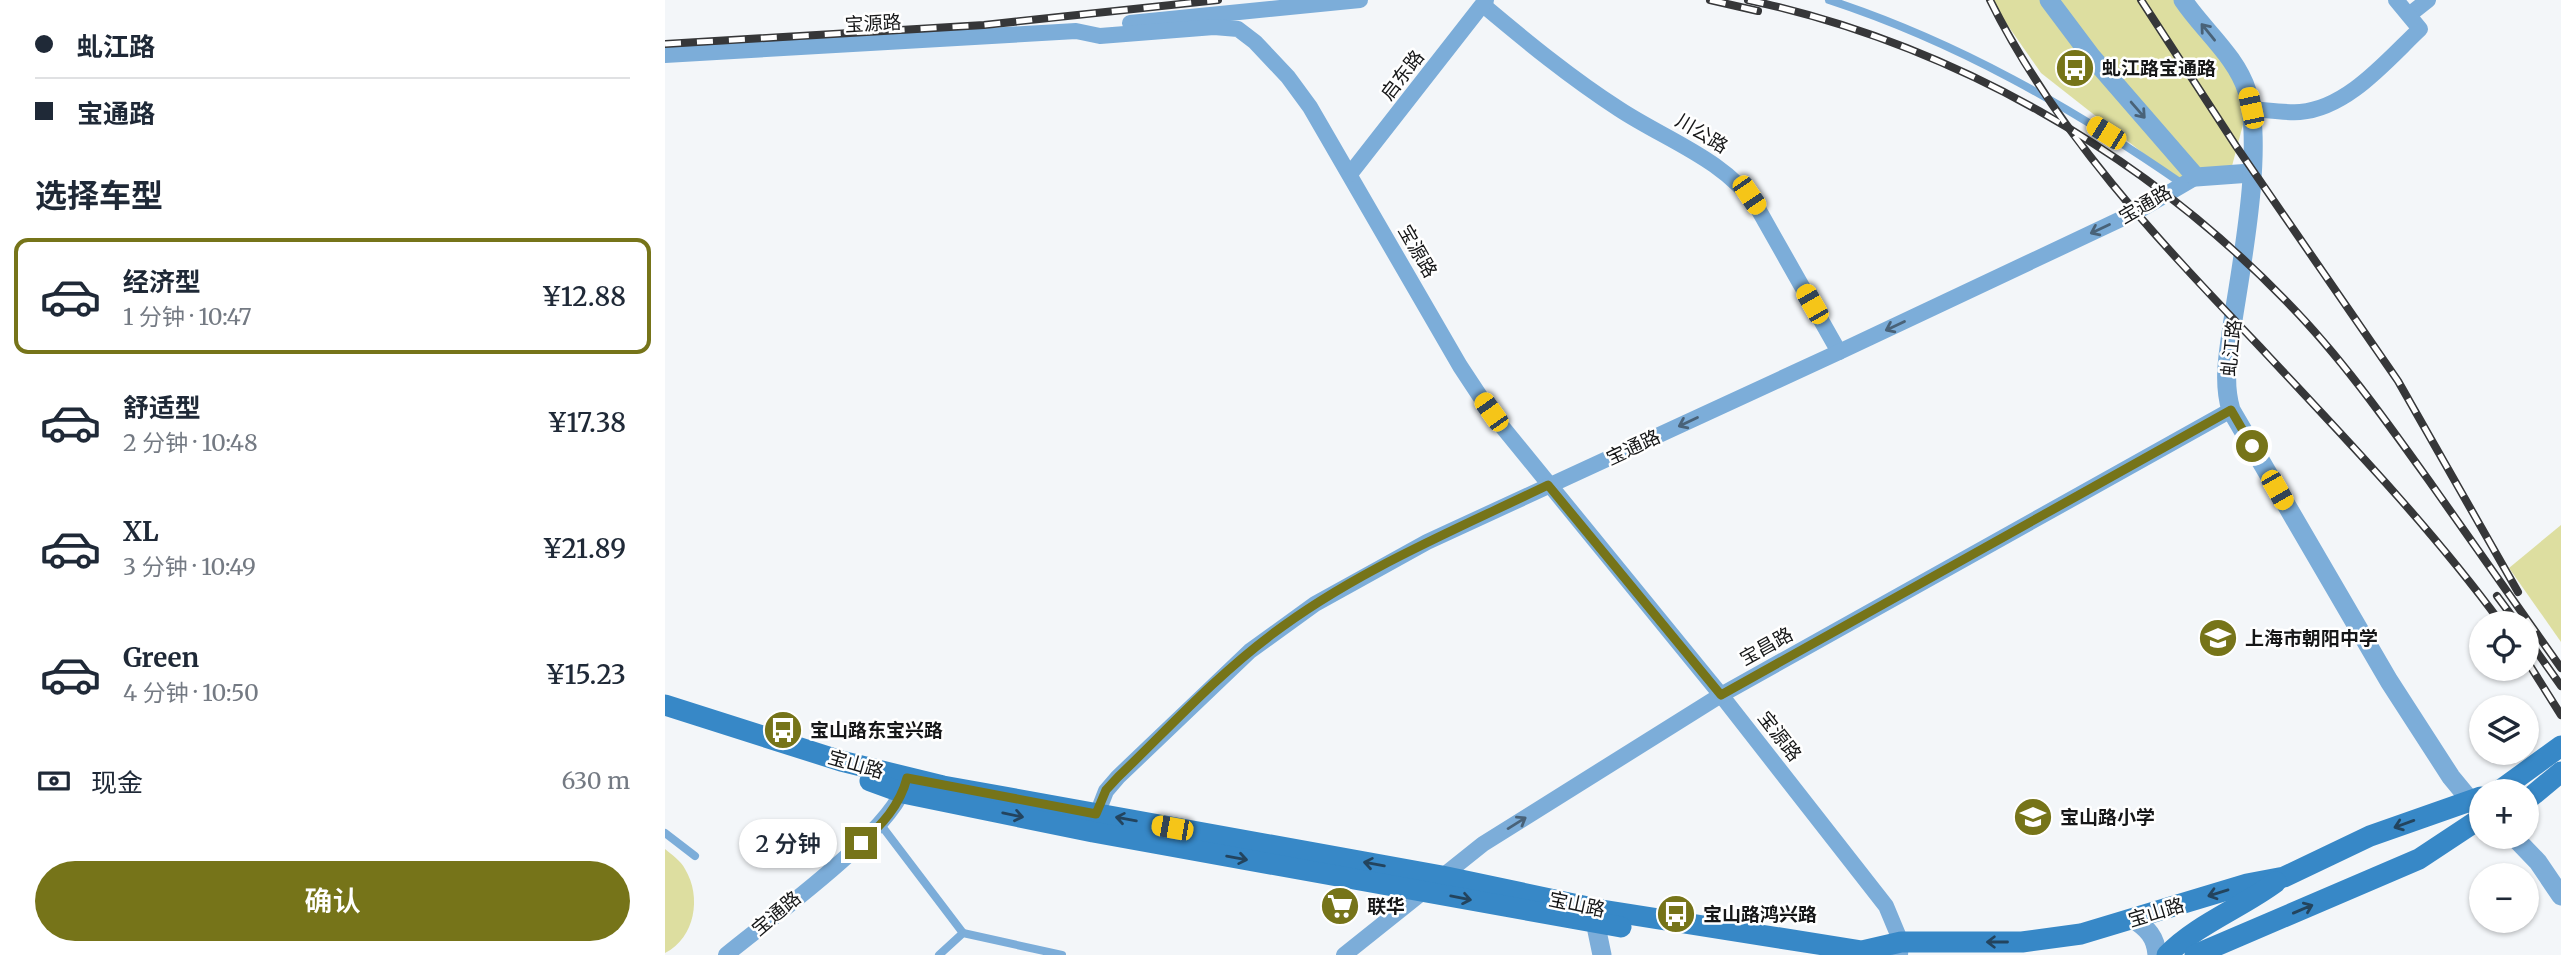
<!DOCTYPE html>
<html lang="zh">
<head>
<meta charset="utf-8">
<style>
  body { margin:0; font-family:Merriweather,"Noto Sans SC",serif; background:#f2f2f3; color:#1f2937; height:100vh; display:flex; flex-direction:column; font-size:26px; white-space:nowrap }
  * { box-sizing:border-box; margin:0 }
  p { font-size:23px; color:#747a83 }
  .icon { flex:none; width:38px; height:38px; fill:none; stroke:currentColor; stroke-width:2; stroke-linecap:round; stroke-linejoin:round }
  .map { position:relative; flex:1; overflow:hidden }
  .panel { display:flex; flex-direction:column; background:#fff; width:665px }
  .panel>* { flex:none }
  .guide { display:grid; align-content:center; height:154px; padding:0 35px; background:#fff }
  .tools { position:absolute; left:1804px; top:611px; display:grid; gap:14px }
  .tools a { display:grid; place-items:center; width:70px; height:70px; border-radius:50%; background:#fff; box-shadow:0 2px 5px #0004; font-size:35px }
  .end { position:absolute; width:32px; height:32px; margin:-16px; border:9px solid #767419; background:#fff; box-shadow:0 0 0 4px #fff }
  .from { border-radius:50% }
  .bubble { position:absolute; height:49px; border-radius:24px; background:#fff; box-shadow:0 2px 5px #0004; font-size:23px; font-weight:600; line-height:49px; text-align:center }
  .car { position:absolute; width:21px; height:42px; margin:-21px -10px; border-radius:9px; box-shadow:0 0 5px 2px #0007; background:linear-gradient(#f5c518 24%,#345 0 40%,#f5c518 0 76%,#345 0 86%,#f5c518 0) }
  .guide b { display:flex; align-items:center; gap:24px; height:66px; font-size:26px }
  .guide b+b { border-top:2px solid #e0e1e3 }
  .guide i { width:18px; height:18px; background:#1f2937 }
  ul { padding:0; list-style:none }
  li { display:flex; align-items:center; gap:21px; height:116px; margin:0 14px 10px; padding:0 21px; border:4px solid transparent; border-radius:14px }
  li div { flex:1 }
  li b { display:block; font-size:26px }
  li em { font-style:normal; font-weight:600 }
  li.current { border-color:#767419 }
  li>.icon { width:63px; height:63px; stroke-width:1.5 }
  h2 { padding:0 35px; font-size:32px; line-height:84px }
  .pay { display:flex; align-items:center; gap:18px; height:77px; padding:0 35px; font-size:26px }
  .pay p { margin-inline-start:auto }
  .cta { display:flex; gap:14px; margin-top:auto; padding:14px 35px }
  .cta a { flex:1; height:80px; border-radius:42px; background:#767419; color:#fff; font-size:28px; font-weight:600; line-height:80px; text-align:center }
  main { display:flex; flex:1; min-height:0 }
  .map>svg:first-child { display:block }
  .green { fill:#dddea0 }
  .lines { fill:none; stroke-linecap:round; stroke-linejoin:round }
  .service { stroke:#7cadd9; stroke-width:8 }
  .minor { stroke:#7cadd9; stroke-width:16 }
  .tertiary { stroke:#7cadd9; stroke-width:19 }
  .secondary { stroke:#3788c7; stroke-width:21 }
  .rail-casing { stroke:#363739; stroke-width:8 }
  .rail { stroke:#fff; stroke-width:5; stroke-dasharray:16; stroke-linecap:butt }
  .oneway { stroke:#496278 }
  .oneway2 { stroke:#23445e }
  .route { stroke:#767419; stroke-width:9 }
  .labels { text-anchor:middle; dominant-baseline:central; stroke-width:5; stroke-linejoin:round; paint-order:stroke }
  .street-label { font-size:19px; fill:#161718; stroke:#fff }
  .poi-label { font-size:19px; font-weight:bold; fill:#161718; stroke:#fff; text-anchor:start }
</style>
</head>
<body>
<main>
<section class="panel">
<div class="guide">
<b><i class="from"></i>虬江路</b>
<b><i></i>宝通路</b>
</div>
<h2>选择车型</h2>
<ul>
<li class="current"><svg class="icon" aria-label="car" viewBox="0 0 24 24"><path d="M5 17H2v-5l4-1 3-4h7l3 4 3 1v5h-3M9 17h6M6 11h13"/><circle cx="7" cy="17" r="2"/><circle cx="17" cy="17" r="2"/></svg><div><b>经济型</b><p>1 分钟 · 10:47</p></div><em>¥12.88</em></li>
<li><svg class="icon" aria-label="car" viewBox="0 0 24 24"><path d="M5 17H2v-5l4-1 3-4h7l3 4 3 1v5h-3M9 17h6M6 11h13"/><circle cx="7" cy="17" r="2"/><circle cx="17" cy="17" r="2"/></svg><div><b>舒适型</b><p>2 分钟 · 10:48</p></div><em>¥17.38</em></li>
<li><svg class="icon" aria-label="car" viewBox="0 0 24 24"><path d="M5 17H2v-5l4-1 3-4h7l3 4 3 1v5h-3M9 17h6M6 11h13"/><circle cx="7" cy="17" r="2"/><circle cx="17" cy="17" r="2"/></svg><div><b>XL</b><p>3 分钟 · 10:49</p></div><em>¥21.89</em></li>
<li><svg class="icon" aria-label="car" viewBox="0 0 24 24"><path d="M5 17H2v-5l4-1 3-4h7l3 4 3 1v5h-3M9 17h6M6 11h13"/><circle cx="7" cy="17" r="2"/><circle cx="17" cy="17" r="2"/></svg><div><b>Green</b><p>4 分钟 · 10:50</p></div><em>¥15.23</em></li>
</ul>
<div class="pay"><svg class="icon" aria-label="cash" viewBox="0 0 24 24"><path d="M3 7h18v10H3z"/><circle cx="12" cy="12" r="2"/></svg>现金<p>630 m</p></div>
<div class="cta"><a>确认</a></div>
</section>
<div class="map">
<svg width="1896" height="955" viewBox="0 0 1896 955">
  <rect width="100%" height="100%" fill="#f3f6f9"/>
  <g class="green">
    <polygon points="1325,0 1511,0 1569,76 1580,117 1567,166 1516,183 1376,73"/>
    <polygon points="1896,525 1896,642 1844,568"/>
    <path d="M 0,849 C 7,855 16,861 20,869 C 37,897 30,938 0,953 Z"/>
  </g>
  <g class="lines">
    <g class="service">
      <path d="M 1164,0 C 1292,42 1406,107 1516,183"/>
      <polyline points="216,825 298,933"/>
      <polyline points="0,833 30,856"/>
      <polyline points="274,955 298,933 397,955"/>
    </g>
    <g class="minor">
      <path d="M 818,5 C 862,42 906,78 954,109 C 1001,140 1059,159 1092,207 L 1174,352"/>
      <polyline points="1744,15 1763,0"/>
      <polyline points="465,23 695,0"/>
      <polyline points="0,55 411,31 435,36 549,27 573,29 590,42 623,77 645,107 795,366 826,413 1056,695 1221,906 1236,942 1235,955"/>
      <path d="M 1586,109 C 1602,110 1619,113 1635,112 C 1683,108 1722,60 1755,29 L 1731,0"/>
      <polyline points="685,174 821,0"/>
      <polyline points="429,822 441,791 453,777 585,651 650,604 762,542 1174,352 1473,211 1531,177"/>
      <path d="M 61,955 C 103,920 228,831 240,784"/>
      <polyline points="679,955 818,844 1056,695 1566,410"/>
    </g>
    <g class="tertiary">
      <polyline points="1384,0 1426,56 1531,177 1586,173"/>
      <path d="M 1518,0 C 1538,30 1571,56 1582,91 C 1599,146 1577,262 1568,320 C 1564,348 1557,381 1566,410 L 1724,681 L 1786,777 L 1814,811"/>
      <polyline points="1848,836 1873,862 1896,896"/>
      <polyline points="937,910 932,931 937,955"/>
      <path d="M 1468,919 C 1482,928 1491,937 1492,955"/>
    </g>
    <g class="secondary">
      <polyline points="0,705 176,761 278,786 777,876 937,910 1197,951 1236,942 1357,942 1416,934 1582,884 1619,877 1705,836 1816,797"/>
      <polyline points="205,781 238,793 428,832 956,927"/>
      <polyline points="1834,791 1896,746"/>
      <polyline points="1862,800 1896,772"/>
      <path d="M 1502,955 C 1532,924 1576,908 1611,882"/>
      <polyline points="1530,955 1754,859 1816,818"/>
    </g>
    <g class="rail-casing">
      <g id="rail">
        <polyline points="1045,0 1093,11"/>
        <path d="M 1083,0 C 1287,44 1477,152 1622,302 C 1676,357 1722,422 1767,485 C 1810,546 1853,607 1896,668"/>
        <path d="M 1325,0 C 1391,133 1494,241 1595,347 C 1678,436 1764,525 1836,623"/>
        <polyline points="1476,0 1571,146 1733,381 1853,592"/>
        <polyline points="0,44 319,25 553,0"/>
        <polyline points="1832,596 1852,623"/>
        <polyline points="1862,638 1896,686"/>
        <polyline points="1862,661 1896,715"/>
      </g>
    </g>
    <use href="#rail" class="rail"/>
  </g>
  <defs><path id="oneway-shaft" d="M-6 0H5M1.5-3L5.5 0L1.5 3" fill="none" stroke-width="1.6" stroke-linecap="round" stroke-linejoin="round" transform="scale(1.75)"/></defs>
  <g class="oneway">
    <use href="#oneway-shaft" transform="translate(1543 32) rotate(-129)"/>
    <use href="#oneway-shaft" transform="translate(1473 110) rotate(49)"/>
    <use href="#oneway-shaft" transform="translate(1435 229) rotate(155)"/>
    <use href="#oneway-shaft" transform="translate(1230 326) rotate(155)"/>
    <use href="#oneway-shaft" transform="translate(1023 422) rotate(155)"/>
    <use href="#oneway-shaft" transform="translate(852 823) rotate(-32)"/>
  </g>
  <g class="oneway2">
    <use href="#oneway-shaft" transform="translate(348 815) rotate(12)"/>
    <use href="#oneway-shaft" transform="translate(461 819) rotate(-170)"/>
    <use href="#oneway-shaft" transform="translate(1739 824) rotate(160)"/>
    <use href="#oneway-shaft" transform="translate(572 858) rotate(10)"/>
    <use href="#oneway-shaft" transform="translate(709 864) rotate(-170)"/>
    <use href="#oneway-shaft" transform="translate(1553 893) rotate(163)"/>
    <use href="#oneway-shaft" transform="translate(796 898) rotate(11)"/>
    <use href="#oneway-shaft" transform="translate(1638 909) rotate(-23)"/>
    <use href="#oneway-shaft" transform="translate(1332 942) rotate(180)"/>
  </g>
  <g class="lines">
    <path class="route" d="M 196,843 C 217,825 235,805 242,778 L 431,814 L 441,790 L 453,777 C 503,729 550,677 606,635 C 690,571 788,531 883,485 L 1056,695 L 1566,410 L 1587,446"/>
  </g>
  <defs>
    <g id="bus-disc" transform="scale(2.0125)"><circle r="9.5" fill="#767419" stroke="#fff"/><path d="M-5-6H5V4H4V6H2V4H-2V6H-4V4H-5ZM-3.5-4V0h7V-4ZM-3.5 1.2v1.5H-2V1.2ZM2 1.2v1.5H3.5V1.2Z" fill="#fff"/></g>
    <g id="school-disc" transform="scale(2.0125)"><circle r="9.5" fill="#767419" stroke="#fff"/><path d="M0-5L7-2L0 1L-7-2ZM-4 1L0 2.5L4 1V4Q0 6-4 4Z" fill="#fff"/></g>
    <g id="supermarket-disc" transform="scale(2.0125)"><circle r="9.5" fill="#767419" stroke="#fff"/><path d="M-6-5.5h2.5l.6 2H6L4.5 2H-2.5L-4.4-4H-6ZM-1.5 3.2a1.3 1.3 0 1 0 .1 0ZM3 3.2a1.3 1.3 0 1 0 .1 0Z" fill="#fff"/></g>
  </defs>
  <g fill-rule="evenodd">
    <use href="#bus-disc" x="1410" y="68"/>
    <use href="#school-disc" x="1553" y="638"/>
    <use href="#bus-disc" x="118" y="730"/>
    <use href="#school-disc" x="1368" y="817"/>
    <use href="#supermarket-disc" x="675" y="906"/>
    <use href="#bus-disc" x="1011" y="914"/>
  </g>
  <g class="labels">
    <g class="street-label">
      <text transform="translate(208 23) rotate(-3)">宝源路</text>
      <text transform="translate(737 75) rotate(-52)">启东路</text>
      <text transform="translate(1037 133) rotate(31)">川公路</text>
      <text transform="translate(1480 204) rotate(-30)">宝通路</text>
      <text transform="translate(753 251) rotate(60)">宝源路</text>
      <text transform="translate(1566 348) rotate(-84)">虬江路</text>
      <text transform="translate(968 447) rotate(-25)">宝通路</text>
      <text transform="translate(1101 646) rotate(-29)">宝昌路</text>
      <text transform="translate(1115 736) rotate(52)">宝源路</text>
      <text transform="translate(191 764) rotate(16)">宝山路</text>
      <text transform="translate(912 904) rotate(12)">宝山路</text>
      <text transform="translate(1491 912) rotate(-17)">宝山路</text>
      <text transform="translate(111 913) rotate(-40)">宝通路</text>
    </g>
    <g class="poi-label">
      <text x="1437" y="68">虬江路宝通路</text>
      <text x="1580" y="638">上海市朝阳中学</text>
      <text x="145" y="730">宝山路东宝兴路</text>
      <text x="1395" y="817">宝山路小学</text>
      <text x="702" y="906">联华</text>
      <text x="1038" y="914">宝山路鸿兴路</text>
    </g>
  </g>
</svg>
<div class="tools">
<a><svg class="icon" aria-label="locate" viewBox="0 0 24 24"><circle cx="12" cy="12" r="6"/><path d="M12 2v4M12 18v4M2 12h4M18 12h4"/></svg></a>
<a><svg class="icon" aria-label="layers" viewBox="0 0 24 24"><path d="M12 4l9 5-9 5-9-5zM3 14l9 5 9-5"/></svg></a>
<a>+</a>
<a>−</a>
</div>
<i class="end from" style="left:1587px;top:446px"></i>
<i class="end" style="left:196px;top:843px"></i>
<div class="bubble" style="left:74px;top:819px;width:98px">2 分钟</div>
<i class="car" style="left:1586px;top:108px;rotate:348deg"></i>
<i class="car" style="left:1441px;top:133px;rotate:302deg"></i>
<i class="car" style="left:1084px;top:195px;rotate:146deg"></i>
<i class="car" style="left:1147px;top:304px;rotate:330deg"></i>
<i class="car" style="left:826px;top:412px;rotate:325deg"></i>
<i class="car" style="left:1612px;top:490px;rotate:150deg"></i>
<i class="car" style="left:507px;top:828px;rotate:280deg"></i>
</div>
</main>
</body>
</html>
